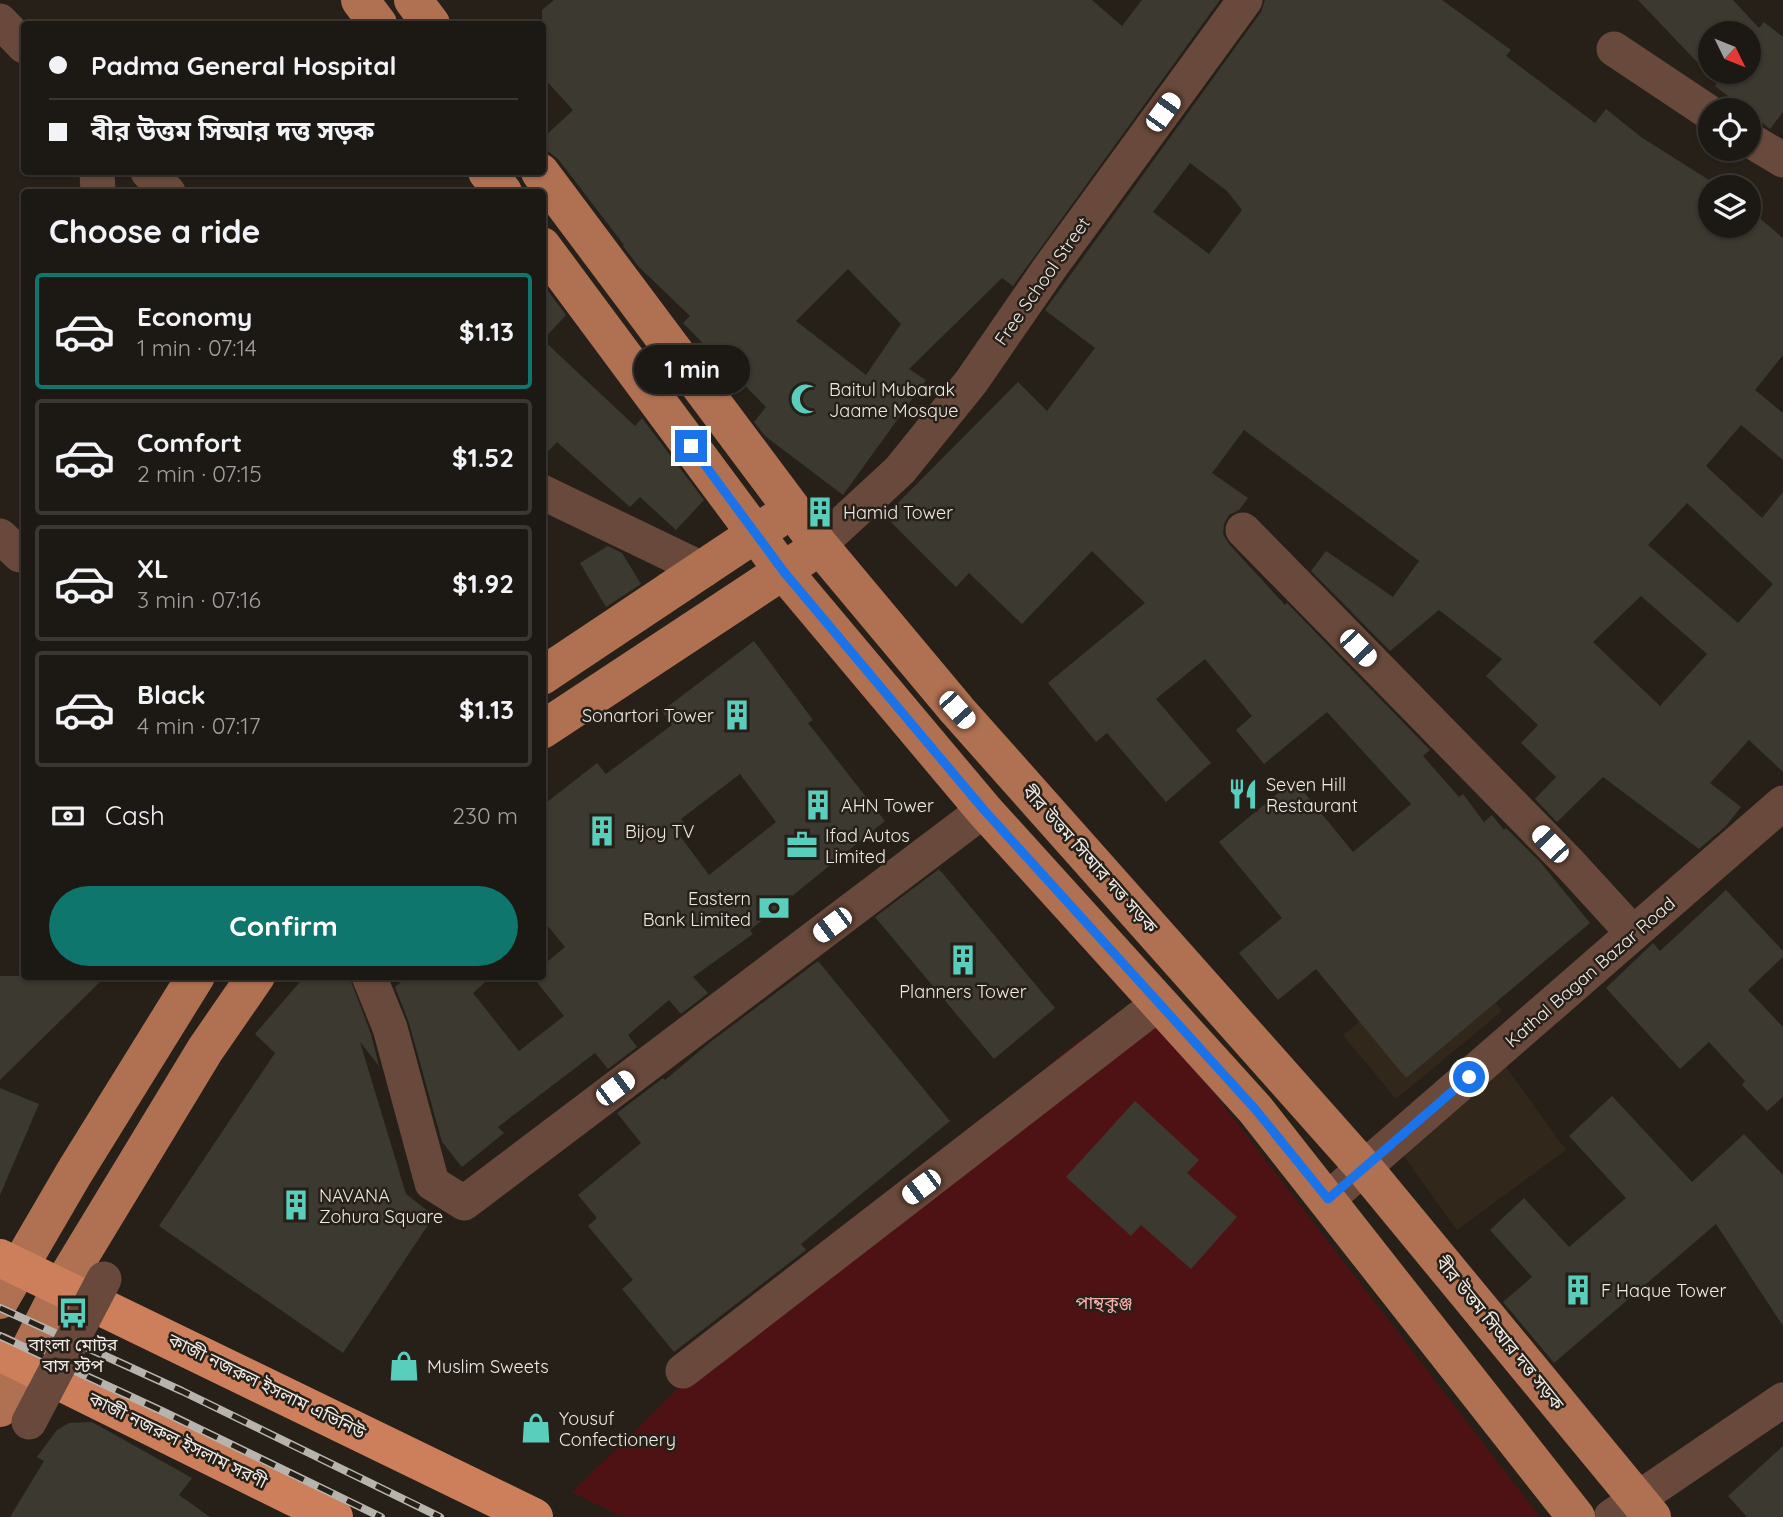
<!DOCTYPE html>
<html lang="en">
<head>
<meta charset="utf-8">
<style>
  body { margin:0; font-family:Quicksand,"Noto Sans Bengali",sans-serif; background:#25211c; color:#f1f3f6; height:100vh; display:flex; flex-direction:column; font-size:26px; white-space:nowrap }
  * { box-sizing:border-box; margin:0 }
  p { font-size:23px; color:#a0a0a0 }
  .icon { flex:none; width:38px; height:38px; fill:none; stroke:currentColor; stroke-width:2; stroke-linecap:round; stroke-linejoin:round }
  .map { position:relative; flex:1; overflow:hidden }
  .details { position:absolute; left:21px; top:189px; width:525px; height:791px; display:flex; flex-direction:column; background:#1c1813; border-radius:7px; box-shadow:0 2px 5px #0004,0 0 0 2px #3a3733 }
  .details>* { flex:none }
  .top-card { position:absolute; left:21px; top:21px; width:525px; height:154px; border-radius:7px; box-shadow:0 2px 5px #0004,0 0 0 2px #3a3733; display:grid; align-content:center; height:154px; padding:0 28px; background:#1c1813 }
  .needle { width:46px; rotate:133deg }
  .controls { position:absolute; left:1698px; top:21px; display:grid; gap:14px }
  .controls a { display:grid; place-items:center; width:63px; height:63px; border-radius:50%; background:#1c1813; box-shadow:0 2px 5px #0004,0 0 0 2px #3a3733; font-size:35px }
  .end { position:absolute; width:32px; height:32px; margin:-16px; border:9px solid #1a73e8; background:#fff; box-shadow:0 0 0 4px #fff }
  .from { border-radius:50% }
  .bubble { position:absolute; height:49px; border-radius:24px; background:#1c1813; box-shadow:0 2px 5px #0004,0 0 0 2px #3a3733; font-size:23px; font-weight:800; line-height:49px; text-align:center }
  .car { position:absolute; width:21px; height:42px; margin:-21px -10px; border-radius:9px; box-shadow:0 0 5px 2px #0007; background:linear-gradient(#fff 24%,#345 0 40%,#fff 0 76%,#345 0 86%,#fff 0) }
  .top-card b { display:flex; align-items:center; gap:24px; height:66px; font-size:26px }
  .top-card b+b { border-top:2px solid #3a3733 }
  .top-card i { width:18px; height:18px; background:#f1f3f6 }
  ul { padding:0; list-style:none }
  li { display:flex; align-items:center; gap:21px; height:116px; margin:0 14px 10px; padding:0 14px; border:4px solid #3a3733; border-radius:7px }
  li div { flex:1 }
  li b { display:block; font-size:26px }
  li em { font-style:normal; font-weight:800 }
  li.current { border-color:#0f766e }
  li>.icon { width:63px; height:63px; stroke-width:1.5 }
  h2 { padding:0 28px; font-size:32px; line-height:84px }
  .pay { display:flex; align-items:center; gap:18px; height:77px; padding:0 28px; font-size:26px }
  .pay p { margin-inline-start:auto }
  .button { display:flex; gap:14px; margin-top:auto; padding:14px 28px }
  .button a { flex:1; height:80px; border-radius:42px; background:#0f766e; color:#fff; font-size:28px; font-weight:800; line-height:80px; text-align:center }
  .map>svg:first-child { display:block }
  .built { fill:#32271b }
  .park { fill:#4f1214 }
  .building { fill:#3c3930; fill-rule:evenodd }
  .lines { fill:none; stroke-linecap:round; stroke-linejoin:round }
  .minor { stroke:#69493b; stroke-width:35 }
  .major { stroke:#b07052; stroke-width:38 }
  .highway { stroke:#cc7f5a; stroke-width:38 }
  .rail-casing { stroke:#b7b3ad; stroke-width:8 }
  .rail { stroke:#262019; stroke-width:5; stroke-dasharray:16; stroke-linecap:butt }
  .minor-bridge { stroke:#69493b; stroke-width:35 }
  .route { stroke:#1a73e8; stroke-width:9 }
  .labels { text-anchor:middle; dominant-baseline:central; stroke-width:5; stroke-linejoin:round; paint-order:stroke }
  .street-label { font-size:18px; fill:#eeeae5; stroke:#262019 }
  .poi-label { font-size:18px; fill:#eeeae5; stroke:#262019; text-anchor:start }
  .park-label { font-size:18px; fill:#f5afaa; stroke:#262019 }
</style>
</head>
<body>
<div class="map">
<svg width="1783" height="1517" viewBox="0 0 1783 1517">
  <rect width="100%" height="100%" fill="#262019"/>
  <g class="built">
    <polygon points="1450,947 1502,1011 1396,1099 1343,1035"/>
    <polygon points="1506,1067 1566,1150 1457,1230 1397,1147"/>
  </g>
  <polygon class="park" points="1139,1014 1173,1040 1540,1517 622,1517 572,1492 751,1317 1078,1041 1113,1020"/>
  <g class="building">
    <path d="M 554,0 L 1092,0 L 1122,26 L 1142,0 L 1220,0 L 1013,286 L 1002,278 L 909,369 L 926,380 L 843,495 L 765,436 L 754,422 L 766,407 L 683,323 L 690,316 L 639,267 L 623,246 L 624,245 L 558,159 L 549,152 L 542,151 L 542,139 L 573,110 L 542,76 L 542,10 ZM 848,269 L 901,324 L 866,375 L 796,321 Z"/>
    <path d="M 1265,0 L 1442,0 L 1511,50 L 1506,56 L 1595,123 L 1606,109 L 1641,137 L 1720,187 L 1710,187 L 1710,226 L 1748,226 L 1748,208 L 1783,238 L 1783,355 L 1755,390 L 1783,413 L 1783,460 L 1741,425 L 1706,466 L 1762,518 L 1783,492 L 1783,772 L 1749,740 L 1710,783 L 1741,807 L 1726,826 L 1699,849 L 1603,777 L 1557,822 L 1535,799 L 1556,777 L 1521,743 L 1538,725 L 1486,676 L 1502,659 L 1439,610 L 1390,651 L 1311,571 L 1326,551 L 1393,597 L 1419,561 L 1244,430 L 1212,473 L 1248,498 L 1239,510 L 1229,515 L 1224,524 L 1223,534 L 1229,544 L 1285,605 L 1287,603 L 1430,750 L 1423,756 L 1459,797 L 1463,794 L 1484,822 L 1492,815 L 1504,830 L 1506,828 L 1541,863 L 1590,923 L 1406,1078 L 1316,969 L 1278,1000 L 1239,953 L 1282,918 L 1219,842 L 1294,780 L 1353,852 L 1411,804 L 1327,712 L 1264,764 L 1236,730 L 1252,716 L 1205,659 L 1156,699 L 1211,763 L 1166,802 L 1107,733 L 1096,742 L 1048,683 L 1145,603 L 1092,551 L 1022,624 L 969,573 L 956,587 L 885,516 L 1018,382 L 1047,411 L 1095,348 L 1045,310 L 1261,12 ZM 1190,163 L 1227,191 L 1242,210 L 1209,254 L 1153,212 ZM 1687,503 L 1773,584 L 1738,623 L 1648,545 ZM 1641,596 L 1707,654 L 1660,706 L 1593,642 Z"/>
    <path d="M 1638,0 L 1733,0 L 1759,28 L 1764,22 L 1783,37 L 1783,112 L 1770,129 L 1715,86 L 1717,83 ZM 1710,33 L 1748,33 L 1748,72 L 1710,72 Z"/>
    <polygon points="542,283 566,315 543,340 635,426 642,418 704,500 676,530 640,497 630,507 557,442 542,458"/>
    <polygon points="608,546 622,553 641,584 606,607 580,563"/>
    <path d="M 754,641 L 813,720 L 808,723 L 885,821 L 750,930 L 753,934 L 693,977 L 708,993 L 681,1014 L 669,1000 L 628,1035 L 637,1047 L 608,1069 L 595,1053 L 498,1127 L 504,1133 L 462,1167 L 442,1142 L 409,1023 L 395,987 L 408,976 L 492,976 L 473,993 L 519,1051 L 564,1016 L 532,976 L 542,976 L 542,966 L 565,947 L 542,919 L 542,806 L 597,763 L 606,774 L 672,725 L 662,711 ZM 740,774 L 776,822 L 709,875 L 677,832 L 686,825 L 681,819 Z"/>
    <polygon points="939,869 1055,1008 994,1059 875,917"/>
    <polygon points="1726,890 1783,951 1783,957 1748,990 1783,1027 1783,1097 1767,1111 1742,1085 1745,1081 1709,1042 1680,1069 1606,988 1653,943 1660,951"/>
    <polygon points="818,961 950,1121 801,1244 806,1250 674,1352 622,1289 633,1280 588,1226 597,1218 578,1195 641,1143 617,1113 663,1078 665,1080 709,1043"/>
    <polygon points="0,976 106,976 0,1080"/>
    <polygon points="305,976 349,976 371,1034 379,1066 360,1042 406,1194 434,1216 343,1353 159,1226 275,1053 255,1034"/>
    <polygon points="0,1088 39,1104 0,1195"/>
    <polygon points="1612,1096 1692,1182 1744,1134 1783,1175 1783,1326 1716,1224 1554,1363 1503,1302 1532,1277 1490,1230 1524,1198 1569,1247 1626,1198 1569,1136"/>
    <polygon points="1135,1101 1199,1160 1187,1173 1237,1217 1191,1269 1141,1225 1131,1236 1066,1177"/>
    <polygon points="92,1422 192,1478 179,1495 210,1517 10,1517 44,1461 37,1457 57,1430 69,1423"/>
    <polygon points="1783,1446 1783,1517 1747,1517 1728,1496"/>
  </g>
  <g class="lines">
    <g class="minor">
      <polyline points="0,21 24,46"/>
      <polyline points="1614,49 1710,113"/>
      <polyline points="1748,139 1783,160"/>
      <polyline points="97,172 98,192"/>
      <polyline points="148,172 168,192"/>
      <polyline points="542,492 704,570"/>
      <polyline points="1243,530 1569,863 1633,933"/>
      <polyline points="0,536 20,555"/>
      <polyline points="819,545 900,470 971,382 1049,269 1245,0"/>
      <polyline points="369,976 390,1028 432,1183 464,1203 984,810"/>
      <polyline points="1328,1199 1783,803"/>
      <polyline points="683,1371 1159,1003"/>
      <polyline points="1611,1517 1783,1400"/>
    </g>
    <g class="major">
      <polyline points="360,0 378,24"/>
      <polyline points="413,0 431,24"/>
      <polyline points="487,172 503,192"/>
      <polyline points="540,172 819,545 957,710 1364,1168 1652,1517"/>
      <polyline points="542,246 784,572 984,810 1255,1109 1576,1517"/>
      <polyline points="542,676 776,520"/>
      <polyline points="542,730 804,557"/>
      <polyline points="0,1300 74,1173 196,976"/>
      <polyline points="0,1408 62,1286 205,1050 256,976"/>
    </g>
    <g class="highway">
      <polyline points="0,1258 534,1517"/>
      <polyline points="0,1352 334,1517"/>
    </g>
    <g class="rail-casing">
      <g id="rail">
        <polyline points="0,1308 182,1391 440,1517"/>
        <polyline points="0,1336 166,1413 381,1517"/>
      </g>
    </g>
    <use href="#rail" class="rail"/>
    <polyline class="minor-bridge" points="29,1422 104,1279"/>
  </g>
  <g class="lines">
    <polyline class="route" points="691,446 784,572 984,810 1255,1109 1328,1199 1469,1077"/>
  </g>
  <defs>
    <g id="mosque-bare" transform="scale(2.415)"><path d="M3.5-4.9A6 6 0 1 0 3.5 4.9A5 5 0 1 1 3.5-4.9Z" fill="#5acebd" stroke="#262019" stroke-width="2.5" paint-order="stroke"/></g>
    <g id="building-bare" transform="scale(2.415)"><path d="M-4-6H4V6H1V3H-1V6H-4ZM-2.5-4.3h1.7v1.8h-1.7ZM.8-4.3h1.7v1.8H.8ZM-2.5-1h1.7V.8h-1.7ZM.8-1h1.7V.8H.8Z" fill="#5acebd" stroke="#262019" stroke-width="2.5" paint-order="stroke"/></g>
    <g id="restaurant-bare" transform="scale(2.415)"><path d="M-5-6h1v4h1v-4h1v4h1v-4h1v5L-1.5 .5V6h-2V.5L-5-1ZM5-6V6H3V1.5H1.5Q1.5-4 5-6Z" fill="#5acebd" stroke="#262019" stroke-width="2.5" paint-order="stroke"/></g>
    <g id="office-bare" transform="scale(2.415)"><path d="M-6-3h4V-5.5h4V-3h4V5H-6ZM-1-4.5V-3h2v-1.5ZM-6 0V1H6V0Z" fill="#5acebd" stroke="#262019" stroke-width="2.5" paint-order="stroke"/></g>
    <g id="bank-bare" transform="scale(2.415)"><path d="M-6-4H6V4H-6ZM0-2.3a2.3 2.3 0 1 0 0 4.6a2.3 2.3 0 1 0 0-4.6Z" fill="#5acebd" stroke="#262019" stroke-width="2.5" paint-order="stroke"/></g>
    <g id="bus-bare" transform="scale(2.415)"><path d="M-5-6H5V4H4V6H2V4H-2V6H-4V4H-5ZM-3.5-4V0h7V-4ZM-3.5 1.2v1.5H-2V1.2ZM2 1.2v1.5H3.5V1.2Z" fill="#5acebd" stroke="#262019" stroke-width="2.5" paint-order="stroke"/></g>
    <g id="shop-bare" transform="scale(2.415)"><path d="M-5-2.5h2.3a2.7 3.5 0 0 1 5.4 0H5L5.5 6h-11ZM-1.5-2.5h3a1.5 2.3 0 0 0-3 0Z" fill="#5acebd" stroke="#262019" stroke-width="2.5" paint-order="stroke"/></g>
  </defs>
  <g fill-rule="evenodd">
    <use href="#mosque-bare" x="806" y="399"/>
    <use href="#building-bare" x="820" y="512"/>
    <use href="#building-bare" x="737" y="715"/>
    <use href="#restaurant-bare" x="1243" y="794"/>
    <use href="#building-bare" x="818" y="805"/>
    <use href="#building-bare" x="602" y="831"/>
    <use href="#office-bare" x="802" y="845"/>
    <use href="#bank-bare" x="774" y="908"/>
    <use href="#building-bare" x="963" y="960"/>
    <use href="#building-bare" x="296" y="1205"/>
    <use href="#building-bare" x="1578" y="1290"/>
    <use href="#bus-bare" x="73" y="1313"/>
    <use href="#shop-bare" x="404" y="1366"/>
    <use href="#shop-bare" x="536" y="1428"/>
  </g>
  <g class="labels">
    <g class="street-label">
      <text transform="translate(1042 281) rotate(-55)">Free School Street</text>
      <text transform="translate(1090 859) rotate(48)">বীর উত্তম সিআর দত্ত সড়ক</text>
      <text transform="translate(1590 972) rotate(-41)">Kathal Bagan Bazar Road</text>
      <text transform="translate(1500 1333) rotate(51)">বীর উত্তম সিআর দত্ত সড়ক</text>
      <text transform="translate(267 1386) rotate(26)">কাজী নজরুল ইসলাম এভিনিউ</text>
      <text transform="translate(178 1440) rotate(26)">কাজী নজরুল ইসলাম সরণী</text>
    </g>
    <g class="poi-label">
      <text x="829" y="389">Baitul Mubarak<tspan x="829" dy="21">Jaame Mosque</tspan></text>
      <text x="843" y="512">Hamid Tower</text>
      <text x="714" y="715" text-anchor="end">Sonartori Tower</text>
      <text x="1266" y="784">Seven Hill<tspan x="1266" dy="21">Restaurant</tspan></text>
      <text x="841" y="805">AHN Tower</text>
      <text x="625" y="831">Bijoy TV</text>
      <text x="825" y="835">Ifad Autos<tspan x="825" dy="21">Limited</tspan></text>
      <text x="751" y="898" text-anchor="end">Eastern<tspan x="751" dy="21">Bank Limited</tspan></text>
      <text x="963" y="991" text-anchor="middle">Planners Tower</text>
      <text x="319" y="1195">NAVANA<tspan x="319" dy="21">Zohura Square</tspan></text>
      <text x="1601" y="1290">F Haque Tower</text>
      <text x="73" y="1344" text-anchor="middle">বাংলা মোটর<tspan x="73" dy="21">বাস স্টপ</tspan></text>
      <text x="427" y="1366">Muslim Sweets</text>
      <text x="559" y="1418">Yousuf<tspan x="559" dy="21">Confectionery</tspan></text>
    </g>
    <g class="park-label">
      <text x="1104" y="1302">পান্থকুঞ্জ</text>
    </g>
  </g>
</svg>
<div class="controls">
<a><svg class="needle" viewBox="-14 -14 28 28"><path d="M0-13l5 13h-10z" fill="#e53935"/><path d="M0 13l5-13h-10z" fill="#a0a0a0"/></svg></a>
<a><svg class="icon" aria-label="locate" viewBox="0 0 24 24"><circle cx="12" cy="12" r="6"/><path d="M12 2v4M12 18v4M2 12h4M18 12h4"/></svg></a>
<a><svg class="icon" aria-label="layers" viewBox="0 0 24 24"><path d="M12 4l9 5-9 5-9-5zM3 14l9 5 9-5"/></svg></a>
</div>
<i class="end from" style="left:1469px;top:1077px"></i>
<i class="end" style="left:691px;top:446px"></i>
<div class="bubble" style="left:634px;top:345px;width:116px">1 min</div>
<i class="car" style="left:1163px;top:112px;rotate:36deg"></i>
<i class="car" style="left:1358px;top:648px;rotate:136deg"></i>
<i class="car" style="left:957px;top:710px;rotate:138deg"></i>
<i class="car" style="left:1550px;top:844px;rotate:316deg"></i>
<i class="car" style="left:832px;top:925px;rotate:233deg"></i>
<i class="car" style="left:615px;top:1088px;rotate:53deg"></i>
<i class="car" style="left:921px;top:1187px;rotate:233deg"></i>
<div class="top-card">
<b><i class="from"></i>Padma General Hospital</b>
<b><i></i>বীর উত্তম সিআর দত্ত সড়ক</b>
</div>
<section class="details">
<h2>Choose a ride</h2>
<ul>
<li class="current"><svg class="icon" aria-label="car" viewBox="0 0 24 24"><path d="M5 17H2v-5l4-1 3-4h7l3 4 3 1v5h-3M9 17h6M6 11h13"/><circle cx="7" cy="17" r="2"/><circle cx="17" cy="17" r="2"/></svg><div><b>Economy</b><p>1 min · 07:14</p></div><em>$1.13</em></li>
<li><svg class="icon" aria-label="car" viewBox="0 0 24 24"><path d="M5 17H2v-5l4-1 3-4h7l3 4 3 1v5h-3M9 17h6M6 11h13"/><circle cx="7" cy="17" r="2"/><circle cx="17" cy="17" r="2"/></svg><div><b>Comfort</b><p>2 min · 07:15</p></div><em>$1.52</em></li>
<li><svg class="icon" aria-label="car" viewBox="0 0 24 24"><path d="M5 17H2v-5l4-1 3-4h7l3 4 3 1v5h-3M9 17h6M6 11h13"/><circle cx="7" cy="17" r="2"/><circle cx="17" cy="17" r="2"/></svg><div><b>XL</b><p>3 min · 07:16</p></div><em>$1.92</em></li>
<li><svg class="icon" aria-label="car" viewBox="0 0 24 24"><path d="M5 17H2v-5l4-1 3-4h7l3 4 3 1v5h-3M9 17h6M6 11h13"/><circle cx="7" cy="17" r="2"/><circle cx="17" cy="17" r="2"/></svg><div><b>Black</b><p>4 min · 07:17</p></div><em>$1.13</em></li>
</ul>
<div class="pay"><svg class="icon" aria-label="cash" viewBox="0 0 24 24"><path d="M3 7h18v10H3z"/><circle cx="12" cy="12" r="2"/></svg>Cash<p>230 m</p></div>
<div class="button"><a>Confirm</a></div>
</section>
</div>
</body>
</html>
